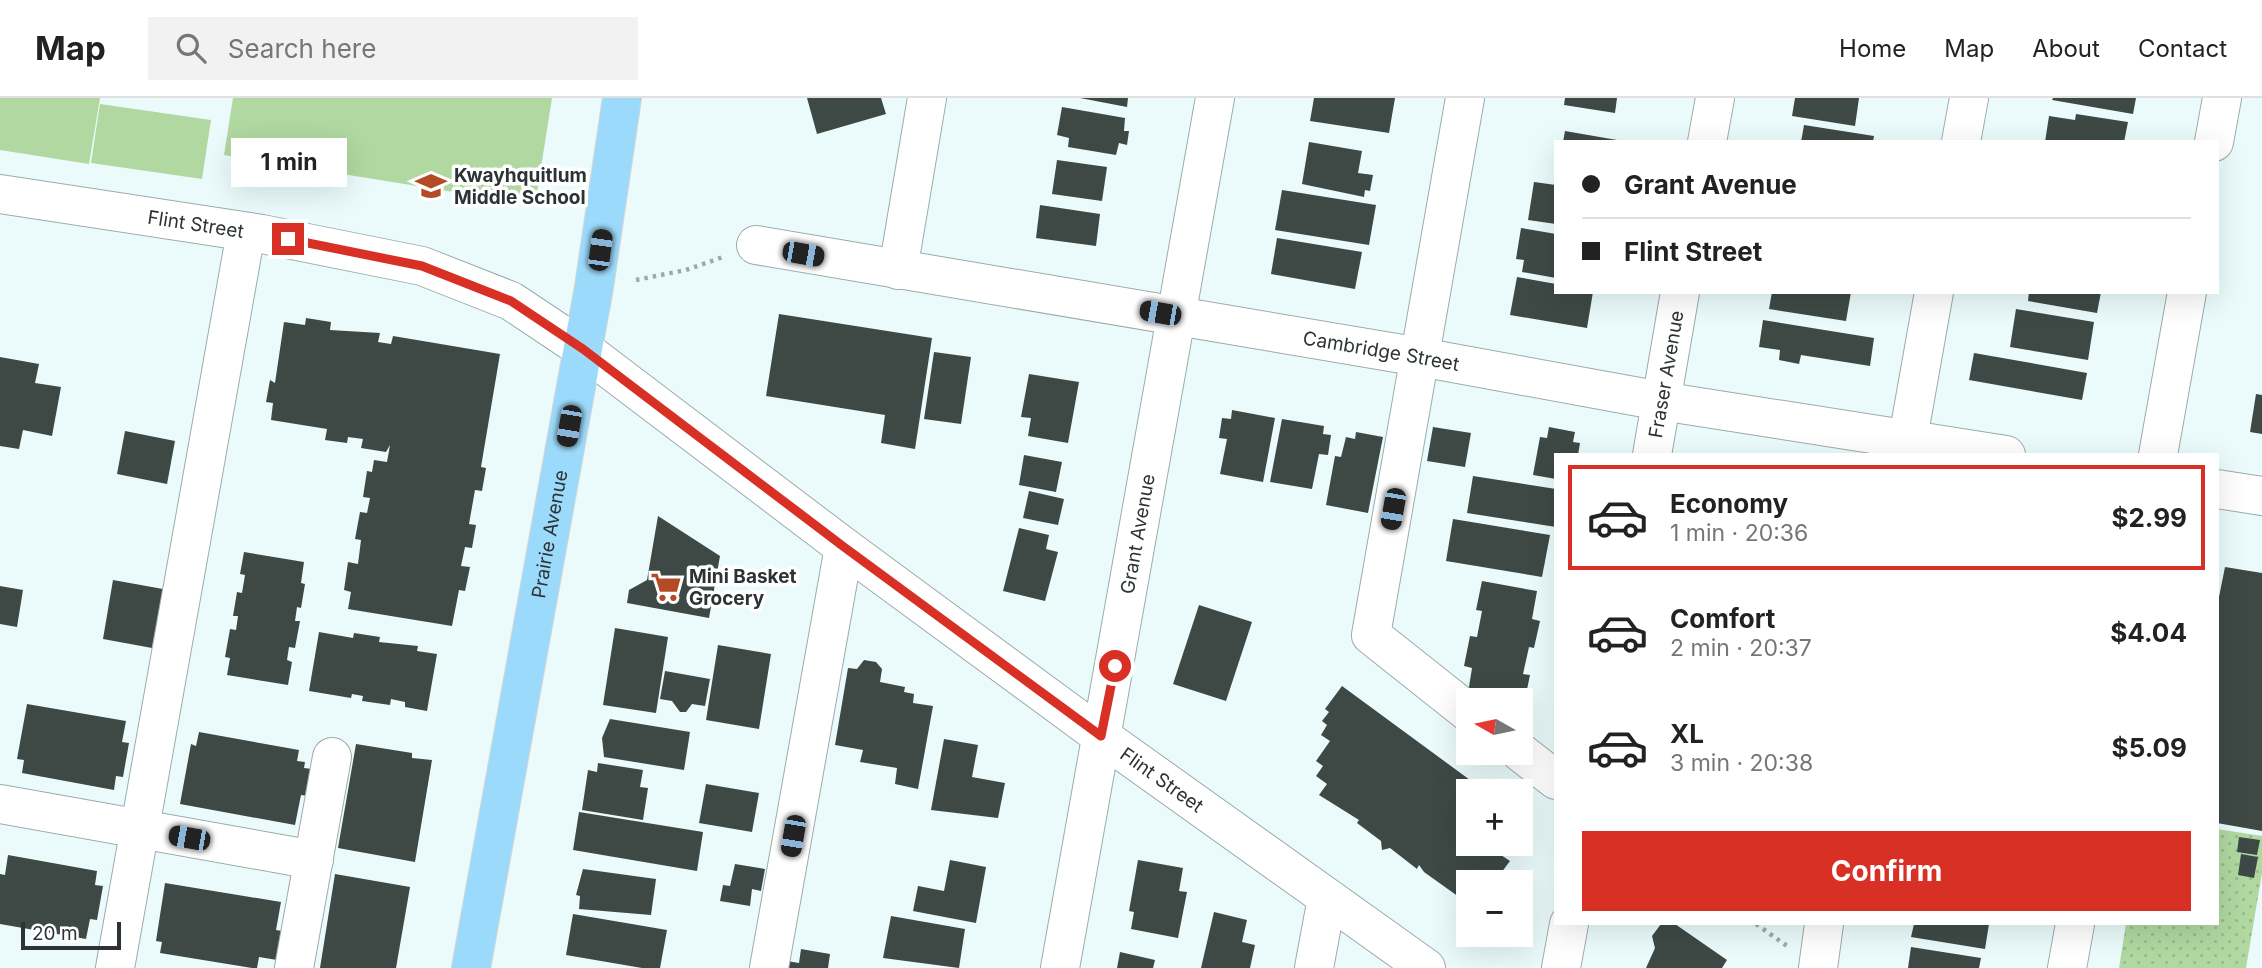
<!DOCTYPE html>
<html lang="en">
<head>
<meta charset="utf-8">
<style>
  body { margin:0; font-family:Inter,sans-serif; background:#f2f2f2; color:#222; height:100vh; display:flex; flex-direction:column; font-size:26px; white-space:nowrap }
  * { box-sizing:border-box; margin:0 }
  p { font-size:23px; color:#767676 }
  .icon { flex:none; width:38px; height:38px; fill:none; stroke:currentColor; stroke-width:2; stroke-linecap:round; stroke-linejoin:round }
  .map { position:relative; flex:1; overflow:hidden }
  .sheet { position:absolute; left:1554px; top:355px; width:665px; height:472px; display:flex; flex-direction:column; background:#fff; border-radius:0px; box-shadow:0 7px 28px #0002 }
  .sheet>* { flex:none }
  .top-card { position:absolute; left:1554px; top:42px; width:665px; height:154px; border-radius:0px; box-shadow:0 7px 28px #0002; display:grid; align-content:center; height:154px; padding:0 28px; background:#fff }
  .needle { width:46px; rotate:279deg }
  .tools { position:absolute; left:1456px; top:590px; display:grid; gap:14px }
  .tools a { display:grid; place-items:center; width:77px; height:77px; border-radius:0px; background:#fff; box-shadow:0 7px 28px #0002; font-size:35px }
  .scale { position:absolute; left:21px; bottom:18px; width:100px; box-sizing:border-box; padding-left:7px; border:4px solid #2d3334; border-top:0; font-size:19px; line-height:24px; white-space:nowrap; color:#2d3334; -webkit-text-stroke:5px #fff; paint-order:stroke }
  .end { position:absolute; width:32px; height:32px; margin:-16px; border:9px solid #d93025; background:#fff; box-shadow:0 0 0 4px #fff }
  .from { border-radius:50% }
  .bubble { position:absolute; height:49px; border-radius:0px; background:#fff; box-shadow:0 7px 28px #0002; font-size:23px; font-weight:700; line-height:49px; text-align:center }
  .car { position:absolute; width:21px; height:42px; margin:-21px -10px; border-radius:9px; box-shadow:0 0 5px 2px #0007; background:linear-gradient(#222 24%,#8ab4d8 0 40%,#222 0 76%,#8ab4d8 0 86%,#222 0) }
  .top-card b { display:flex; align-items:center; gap:24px; height:66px; font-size:26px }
  .top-card b+b { border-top:2px solid #e0e0e0 }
  .top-card i { width:18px; height:18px; background:#222 }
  ul { padding:12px 0 0; list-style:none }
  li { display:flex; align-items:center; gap:21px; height:105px; margin:0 14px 10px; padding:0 14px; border:4px solid transparent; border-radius:0px }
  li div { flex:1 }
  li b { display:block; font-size:26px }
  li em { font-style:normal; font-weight:700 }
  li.on { border-color:#d93025 }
  li>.icon { width:63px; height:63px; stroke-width:1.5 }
  .cta { display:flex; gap:14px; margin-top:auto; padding:14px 28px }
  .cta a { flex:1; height:80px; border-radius:0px; background:#d93025; color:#fff; font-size:28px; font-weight:700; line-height:80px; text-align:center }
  header { display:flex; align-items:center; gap:42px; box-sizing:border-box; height:98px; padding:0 35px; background:#fff; border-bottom:2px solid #e0e0e0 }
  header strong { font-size:33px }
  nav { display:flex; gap:38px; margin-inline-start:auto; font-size:24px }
  .search { width:490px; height:63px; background:#f2f2f2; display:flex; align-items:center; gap:18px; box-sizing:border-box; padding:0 24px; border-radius:0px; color:#767676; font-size:26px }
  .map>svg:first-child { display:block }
  .grass { fill:url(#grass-dots) }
  .green { fill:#b1d8a1 }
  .building { fill:#3e4945 }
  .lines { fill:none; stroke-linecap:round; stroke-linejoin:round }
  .minor-casing { stroke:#9cabac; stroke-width:40 }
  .major-casing { stroke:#d5d6d6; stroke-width:40 }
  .path { stroke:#9da9aa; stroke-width:4.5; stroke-dasharray:3.5 5; stroke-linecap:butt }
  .minor { stroke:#fff; stroke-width:38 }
  .major { stroke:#9cdafb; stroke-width:38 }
  .route { stroke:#d93025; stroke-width:9 }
  .labels { text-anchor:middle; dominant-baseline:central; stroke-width:7; stroke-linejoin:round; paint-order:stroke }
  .poi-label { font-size:19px; font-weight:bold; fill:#2d3334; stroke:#fff; text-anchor:start }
  .street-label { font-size:19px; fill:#2d3334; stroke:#fff }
</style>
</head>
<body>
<header>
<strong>Map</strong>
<div class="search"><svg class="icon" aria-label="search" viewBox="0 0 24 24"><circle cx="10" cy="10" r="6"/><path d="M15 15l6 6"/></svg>Search here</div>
<nav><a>Home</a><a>Map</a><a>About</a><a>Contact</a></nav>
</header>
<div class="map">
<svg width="2262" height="870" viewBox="0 0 2262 870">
  <defs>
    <pattern id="grass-dots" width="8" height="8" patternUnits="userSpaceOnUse" patternTransform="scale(1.75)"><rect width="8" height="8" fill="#b1d8a1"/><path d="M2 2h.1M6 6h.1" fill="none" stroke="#99ba8b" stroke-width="1.8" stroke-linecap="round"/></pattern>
  </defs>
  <rect width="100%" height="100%" fill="#ebfbfc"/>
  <polygon class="grass" points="2217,731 2262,738 2262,775 2246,870 2119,870 2126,826 2217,826"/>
  <g class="green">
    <polygon points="0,0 100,0 89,66 0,52"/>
    <polygon points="233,0 552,0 535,107 224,57"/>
    <polygon points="100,6 211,22 202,81 91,65"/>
  </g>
  <g class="building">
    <polygon points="807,0 881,0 886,16 817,36"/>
    <polygon points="1080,0 1128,0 1127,9"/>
    <polygon points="1314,0 1395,0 1389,35 1310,23"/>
    <polygon points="1565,0 1617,0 1615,15 1564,7"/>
    <polygon points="1795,0 1859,0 1855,28 1792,18"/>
    <polygon points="2053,0 2136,0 2133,16 2052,2"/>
    <polygon points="1062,9 1125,20 1124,33 1129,33 1127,47 1119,45 1116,57 1068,49 1069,40 1057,37"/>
    <polygon points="2076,16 2128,24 2124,44 2045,44 2049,18 2075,22"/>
    <polygon points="1804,27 1874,38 1873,44 1801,44"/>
    <polygon points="1565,33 1617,42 1617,44 1563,44"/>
    <polygon points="1309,44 1362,53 1358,75 1373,77 1370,93 1365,92 1364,99 1302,86"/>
    <polygon points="1057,62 1107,69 1102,103 1052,96"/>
    <polygon points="1534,84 1556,87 1556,126 1528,122"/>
    <polygon points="1282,92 1376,107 1369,147 1275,132"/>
    <polygon points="1040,107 1100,116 1096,148 1036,140"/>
    <polygon points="1521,130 1556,136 1556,180 1522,174 1524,162 1516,161"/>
    <polygon points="1277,140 1362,154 1355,191 1271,176"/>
    <polygon points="1517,179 1556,186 1556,194 1593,194 1587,230 1510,217"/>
    <polygon points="1772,194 1851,194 1846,223 1769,211"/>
    <polygon points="2029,194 2101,194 2097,215 2028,203"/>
    <polygon points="2016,211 2094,224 2088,262 2010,249"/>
    <polygon points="779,216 932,240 915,351 881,345 885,317 766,298"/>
    <polygon points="306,220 331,224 330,232 380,235 378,244 391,246 393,238 500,256 481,369 486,370 482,393 475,392 469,426 476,427 472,450 465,449 461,468 470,469 465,493 459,492 452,528 348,511 351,494 344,492 348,464 358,466 361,442 355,441 360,414 367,415 370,400 363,399 367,373 372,374 374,362 387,364 390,347 386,354 361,350 363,341 348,339 347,345 325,342 327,331 271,322 273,305 266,304 270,282 275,285 284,224 305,227"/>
    <polygon points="1763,222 1874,240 1870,268 1801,257 1799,266 1779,262 1780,252 1759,249"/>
    <polygon points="934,254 971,259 961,326 924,321"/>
    <polygon points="1974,255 2087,275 2082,302 1969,282"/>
    <polygon points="0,259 39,266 35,285 61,289 52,338 23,332 19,351 0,348"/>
    <polygon points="1029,276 1079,284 1068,345 1028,338 1031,320 1021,319"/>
    <polygon points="2256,296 2262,297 2262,336 2250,334"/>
    <polygon points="1232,312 1275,320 1263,384 1220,376 1227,341 1219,340 1222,320 1231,321"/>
    <polygon points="1282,321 1324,328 1323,336 1331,337 1328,357 1319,356 1312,391 1270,384"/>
    <polygon points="1433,329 1471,335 1465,369 1427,363"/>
    <polygon points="1549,329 1575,334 1573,344 1580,345 1578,357 1556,357 1556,381 1533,377 1540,339 1547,340"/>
    <polygon points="125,333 175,343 167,386 117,376"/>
    <polygon points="1356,334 1383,339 1368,415 1326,407 1335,358 1341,359 1346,339 1355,341"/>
    <polygon points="1024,357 1062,364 1056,394 1019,387"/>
    <polygon points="1473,378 1556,391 1556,429 1467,415"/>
    <polygon points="1029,393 1064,401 1058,427 1023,420"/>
    <polygon points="658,418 720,458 709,520 627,505 629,492 647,482"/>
    <polygon points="1453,421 1550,437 1542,479 1446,463"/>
    <polygon points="1019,430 1049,437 1046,451 1058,454 1045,503 1003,493"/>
    <polygon points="244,454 304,464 301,485 305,486 301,510 297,509 295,523 300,523 295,550 289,549 287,562 292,564 288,587 227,577 230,560 225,559 230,531 236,532 238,518 233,518 237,494 242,495 245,477 240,476"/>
    <polygon points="2225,469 2262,475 2262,733 2217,725 2217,509"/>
    <polygon points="113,482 163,491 152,550 103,541"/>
    <polygon points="1482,483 1537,493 1532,521 1540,523 1534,550 1529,549 1523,576 1530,577 1524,606 1521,602 1468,595 1472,570 1464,568 1470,538 1477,539 1482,513 1476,512"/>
    <polygon points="0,488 23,492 17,529 0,526"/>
    <polygon points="1199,507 1252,524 1226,603 1173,586"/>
    <polygon points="615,530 668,539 656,615 603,607"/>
    <polygon points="319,534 353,540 354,535 380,539 379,544 418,548 417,553 437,556 427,613 405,609 405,604 391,601 390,607 362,603 363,598 352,596 351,600 309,593"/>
    <polygon points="718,547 771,556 759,631 706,622"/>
    <polygon points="864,562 876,564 882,571 880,584 905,589 904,594 914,596 913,605 933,608 918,691 895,686 897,670 860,664 863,652 835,647 848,570 857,571"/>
    <polygon points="665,573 710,581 705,608 692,606 686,614 680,614 672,603 660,601"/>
    <polygon points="1342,588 1485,693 1468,693 1468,746 1510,746 1501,757 1510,763 1498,779 1506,784 1468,784 1468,808 1464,805 1467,801 1461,797 1459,799 1424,774 1419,767 1417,771 1390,750 1382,752 1381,743 1357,725 1359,722 1319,697 1327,686 1316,678 1323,668 1316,663 1330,643 1321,637 1327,627 1322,623 1329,614 1325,611"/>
    <polygon points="27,606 126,623 122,644 129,645 123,679 116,678 114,692 22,675 24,662 17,661"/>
    <polygon points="610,621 690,634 684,672 604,659 602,640"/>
    <polygon points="199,634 299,652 297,663 305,664 304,670 312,671 308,698 301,697 295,727 180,706 191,646 196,648"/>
    <polygon points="944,641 978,647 972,679 1005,685 998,720 931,712"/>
    <polygon points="356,646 412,655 412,660 432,662 415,764 338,750"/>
    <polygon points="598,665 643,672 640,689 648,690 643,722 582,712 588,672 597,674"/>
    <polygon points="706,686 759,695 752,734 699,725"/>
    <polygon points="579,714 703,734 697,773 573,752"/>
    <polygon points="2239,739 2260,742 2257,757 2237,754"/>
    <polygon points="2241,756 2258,759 2254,780 2238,777"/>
    <polygon points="8,757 97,773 95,787 103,788 97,822 90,821 86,841 0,826 0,776 5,777"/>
    <polygon points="950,762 986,769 976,825 913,813 918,788 944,793"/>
    <polygon points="1138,762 1183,770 1179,793 1187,794 1178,840 1131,831 1134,814 1129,813"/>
    <polygon points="735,766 765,771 761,793 752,791 750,808 720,803 723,787 730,788"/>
    <polygon points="583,771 656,781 651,817 579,811 580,798 576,797"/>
    <polygon points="335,776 410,789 396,870 320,870"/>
    <polygon points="165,785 281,804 276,832 282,833 277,862 259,859 257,870 252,870 160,855 162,844 156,843"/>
    <polygon points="1214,814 1247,822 1242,844 1255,847 1250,870 1201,870"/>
    <polygon points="573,816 667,832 660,870 642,870 566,857"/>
    <polygon points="891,818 965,831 959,870 883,860"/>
    <polygon points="1661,826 1675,826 1727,862 1722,870 1646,870 1655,850 1652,838"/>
    <polygon points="1914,826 1989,826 1985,851 1911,839"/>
    <polygon points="1911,849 1981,860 1979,870 1908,870"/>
    <polygon points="801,851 830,856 828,870 780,870 781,862 799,865"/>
    <polygon points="1120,854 1155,862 1153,870 1117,870"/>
  </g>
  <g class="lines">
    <g class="minor-casing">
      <g id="minor">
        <polyline points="1465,0 1371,537 1468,614"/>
        <polyline points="1707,44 1715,0"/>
        <polyline points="1961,44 1969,0"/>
        <polyline points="2214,44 2222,0"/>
        <path id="s1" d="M 0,96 L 262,136 L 422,168 L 511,203 L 583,251 L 844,449 L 1101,638 L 1426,870"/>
        <path id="s2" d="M 756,147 L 1420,259 L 1661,303 L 2006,357"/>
        <polyline points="898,172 927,0"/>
        <path id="s3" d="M 1652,357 L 1680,194"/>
        <polyline points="1905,357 1934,194"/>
        <polyline points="2158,357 2187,194"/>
        <polyline points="2217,391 2262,398"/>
        <polyline points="1520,654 1556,682"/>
        <polyline points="0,706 314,762"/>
        <polyline points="115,870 246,134"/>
        <polyline points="294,870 332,659"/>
        <polyline points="769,870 844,449"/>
        <path id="s4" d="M 1060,870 L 1215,0"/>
        <polyline points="1314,870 1327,800"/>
        <polyline points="1561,870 1569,826"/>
        <polyline points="1818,870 1824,826"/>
        <polyline points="2067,870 2075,826"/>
      </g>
    </g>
    <g class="major-casing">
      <g id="major">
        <path id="s5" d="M 471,870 L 594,189 L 622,0"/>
      </g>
    </g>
    <g class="path">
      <polyline points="636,182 686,172 723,159"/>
      <polyline points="1756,826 1787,848"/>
    </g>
    <use href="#minor" class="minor"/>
    <use href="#major" class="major"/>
  </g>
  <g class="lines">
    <polyline class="route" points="288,141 422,168 511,203 583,251 844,449 1101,638 1115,568"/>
  </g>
  <defs>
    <g id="school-bare" transform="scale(2.415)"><path d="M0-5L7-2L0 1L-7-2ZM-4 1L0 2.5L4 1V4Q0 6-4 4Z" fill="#b34b26" stroke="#fff" stroke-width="2.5" paint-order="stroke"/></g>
    <g id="supermarket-bare" transform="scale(2.415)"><path d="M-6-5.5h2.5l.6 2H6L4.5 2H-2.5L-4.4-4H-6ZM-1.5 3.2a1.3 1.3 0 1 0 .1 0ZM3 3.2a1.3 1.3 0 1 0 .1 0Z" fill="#b34b26" stroke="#fff" stroke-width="2.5" paint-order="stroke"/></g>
  </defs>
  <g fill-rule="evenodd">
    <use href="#school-bare" x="431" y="88"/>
    <use href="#supermarket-bare" x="666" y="489"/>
  </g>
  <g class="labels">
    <g class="poi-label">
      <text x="454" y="77">Kwayhquitlum<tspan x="454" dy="22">Middle School</tspan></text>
      <text x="689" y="478">Mini Basket<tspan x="689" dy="22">Grocery</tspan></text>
    </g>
    <g class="street-label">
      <text stroke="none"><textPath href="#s1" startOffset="198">Flint Street</textPath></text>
      <text stroke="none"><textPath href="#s2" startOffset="634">Cambridge Street</textPath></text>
      <text stroke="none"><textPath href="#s3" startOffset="82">Fraser Avenue</textPath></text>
      <text stroke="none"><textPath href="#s5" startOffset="441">Prairie Avenue</textPath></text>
      <text stroke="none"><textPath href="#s4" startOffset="441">Grant Avenue</textPath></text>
      <text stroke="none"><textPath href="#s1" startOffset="1332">Flint Street</textPath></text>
    </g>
  </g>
</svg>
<div class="tools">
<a><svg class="needle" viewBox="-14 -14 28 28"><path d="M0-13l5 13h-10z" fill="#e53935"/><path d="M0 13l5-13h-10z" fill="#767676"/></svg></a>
<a>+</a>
<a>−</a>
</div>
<div class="scale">20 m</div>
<i class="end from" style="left:1115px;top:568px"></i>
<i class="end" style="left:288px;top:141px"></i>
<div class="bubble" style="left:231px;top:40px;width:116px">1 min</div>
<i class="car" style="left:600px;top:152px;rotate:8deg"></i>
<i class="car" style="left:803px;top:156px;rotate:100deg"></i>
<i class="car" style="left:1160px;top:215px;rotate:280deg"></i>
<i class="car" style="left:569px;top:328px;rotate:190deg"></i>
<i class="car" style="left:1393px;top:411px;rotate:190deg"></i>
<i class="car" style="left:793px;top:738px;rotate:190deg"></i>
<i class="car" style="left:189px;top:740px;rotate:280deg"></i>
<div class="top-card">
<b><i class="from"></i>Grant Avenue</b>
<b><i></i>Flint Street</b>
</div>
<section class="sheet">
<ul>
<li class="on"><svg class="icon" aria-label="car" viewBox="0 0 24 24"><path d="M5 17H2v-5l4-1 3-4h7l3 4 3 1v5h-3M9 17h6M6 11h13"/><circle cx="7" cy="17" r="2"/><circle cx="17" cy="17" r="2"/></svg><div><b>Economy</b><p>1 min · 20:36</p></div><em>$2.99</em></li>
<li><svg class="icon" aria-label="car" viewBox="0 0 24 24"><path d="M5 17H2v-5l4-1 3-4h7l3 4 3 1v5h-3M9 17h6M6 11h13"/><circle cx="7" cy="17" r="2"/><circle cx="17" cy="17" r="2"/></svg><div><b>Comfort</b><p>2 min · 20:37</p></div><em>$4.04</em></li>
<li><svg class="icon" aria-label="car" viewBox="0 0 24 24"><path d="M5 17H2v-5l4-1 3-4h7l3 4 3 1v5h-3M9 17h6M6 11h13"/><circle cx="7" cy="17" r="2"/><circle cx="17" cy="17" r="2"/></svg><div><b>XL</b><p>3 min · 20:38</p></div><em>$5.09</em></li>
</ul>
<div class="cta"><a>Confirm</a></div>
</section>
</div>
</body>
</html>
